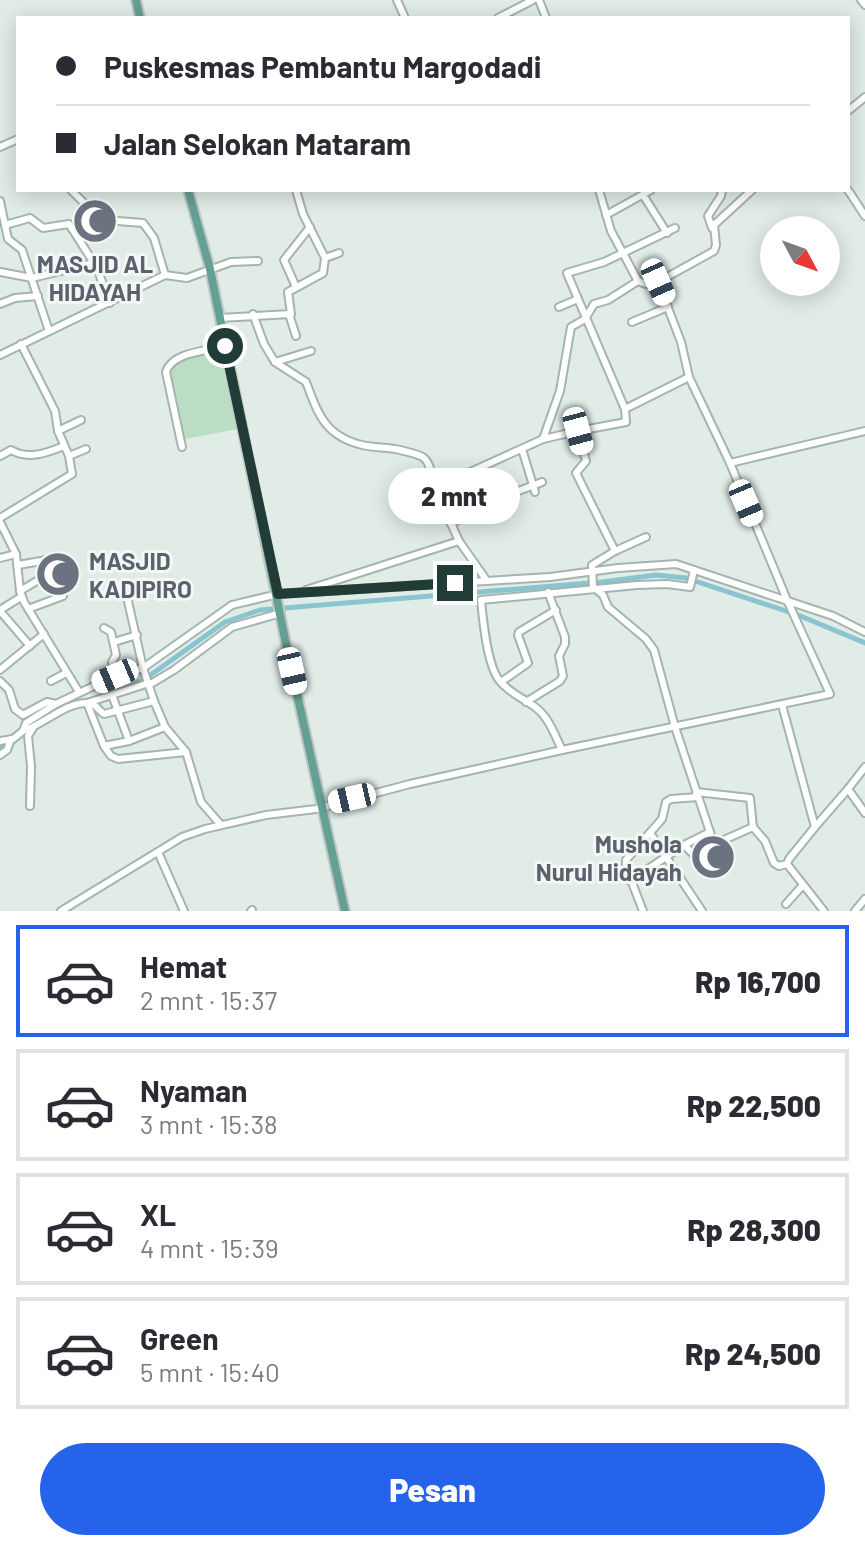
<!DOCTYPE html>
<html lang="id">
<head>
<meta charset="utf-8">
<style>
  body { margin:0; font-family:Barlow,sans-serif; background:#f7f7f7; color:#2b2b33; height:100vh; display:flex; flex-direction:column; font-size:30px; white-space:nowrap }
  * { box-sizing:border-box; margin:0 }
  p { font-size:26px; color:#7c7c81 }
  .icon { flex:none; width:44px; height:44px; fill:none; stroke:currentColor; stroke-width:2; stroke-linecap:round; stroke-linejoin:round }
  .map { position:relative; height:911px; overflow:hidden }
  .panel { display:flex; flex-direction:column; background:#fff; flex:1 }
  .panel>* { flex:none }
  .hud { position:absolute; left:16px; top:16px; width:834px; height:176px; border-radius:0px; box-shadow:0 4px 20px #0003; display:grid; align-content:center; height:176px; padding:0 40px; background:#fff }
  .needle { width:52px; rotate:131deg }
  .fabs { position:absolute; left:760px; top:216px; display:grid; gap:16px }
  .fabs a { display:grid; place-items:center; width:80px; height:80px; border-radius:50%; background:#fff; box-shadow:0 4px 20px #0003; font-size:40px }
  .end { position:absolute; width:36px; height:36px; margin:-18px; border:10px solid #213c36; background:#fff; box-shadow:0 0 0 4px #fff }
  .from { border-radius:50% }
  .bubble { position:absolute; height:56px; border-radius:28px; background:#fff; box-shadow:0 4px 20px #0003; font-size:26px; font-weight:800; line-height:56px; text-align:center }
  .car { position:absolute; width:24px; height:48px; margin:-24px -12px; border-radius:10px; box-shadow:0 0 6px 2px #0007; background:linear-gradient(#fff 24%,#345 0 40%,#fff 0 76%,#345 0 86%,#fff 0) }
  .hud b { display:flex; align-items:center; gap:28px; height:76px; font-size:30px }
  .hud b+b { border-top:2px solid #e1e1e2 }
  .hud i { width:20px; height:20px; background:#2b2b33 }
  ul { padding:14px 0 0; list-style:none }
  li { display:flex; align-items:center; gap:24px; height:112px; margin:0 16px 12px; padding:0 24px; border:4px solid #e1e1e2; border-radius:0px }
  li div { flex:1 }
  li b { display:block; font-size:30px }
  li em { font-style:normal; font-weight:800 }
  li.on { border-color:#2563eb }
  li>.icon { width:72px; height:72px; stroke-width:1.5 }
  .primary-button { display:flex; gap:16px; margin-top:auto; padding:16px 40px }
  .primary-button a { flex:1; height:92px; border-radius:48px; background:#2563eb; color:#fff; font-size:32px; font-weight:800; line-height:92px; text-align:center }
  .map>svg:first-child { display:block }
  .green { fill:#baddc4 }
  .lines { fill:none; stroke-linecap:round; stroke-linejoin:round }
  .canal { stroke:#89c4d1; stroke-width:5 }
  .minor-casing { stroke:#a4b4ae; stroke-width:10 }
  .major-casing { stroke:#c1c8c7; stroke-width:12 }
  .minor { stroke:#fff; stroke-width:6 }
  .major { stroke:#65a193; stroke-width:8 }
  .route { stroke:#213c36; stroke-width:10 }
  .labels { text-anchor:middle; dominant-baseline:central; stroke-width:6; stroke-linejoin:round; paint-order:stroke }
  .worship-label { font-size:24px; font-weight:bold; fill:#5b616d; stroke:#f1f8f5 }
</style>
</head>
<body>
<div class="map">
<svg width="865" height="911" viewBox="0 0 865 911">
  <rect width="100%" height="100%" fill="#e1ece7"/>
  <polygon class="green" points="220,348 237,429 185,439 166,361"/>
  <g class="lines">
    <g class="canal">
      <polyline points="126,688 145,679 225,622 260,610 602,582 656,575 686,578 798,615 865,643"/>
      <polyline points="0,748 5,745"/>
    </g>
    <g class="minor-casing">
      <g id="minor">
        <polyline points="397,0 405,18"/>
        <polyline points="539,0 546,18"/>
        <polyline points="861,0 865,5"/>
        <polyline points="498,18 533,0"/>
        <polyline points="848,111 865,97"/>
        <polyline points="0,147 18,139"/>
        <polyline points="71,190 94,213 105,220 143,223 154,238 165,275"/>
        <polyline points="599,190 611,231 638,281"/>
        <polyline points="848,190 865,216"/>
        <polyline points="643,195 667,233"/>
        <polyline points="0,201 5,225 30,218 43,228 69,224 97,268 110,303"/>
        <polyline points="606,215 651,190"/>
        <polyline points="5,225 8,239 22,250 49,331"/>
        <polyline points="712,228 708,216 721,196 722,190"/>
        <polyline points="72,229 94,213"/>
        <polyline points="325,258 339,253"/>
        <polyline points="0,272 32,278 94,263"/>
        <polyline points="658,282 714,251 716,245 714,225 752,190"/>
        <polyline points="296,287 284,260 310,227"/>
        <polyline points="578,299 567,273 604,262 675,228"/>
        <polyline points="0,304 15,298 38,296"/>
        <polyline points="559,307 578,299 625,409"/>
        <path d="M 253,314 L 264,344 L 275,362 L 306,382 C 318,414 325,436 362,445 C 375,448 388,447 400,450 C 407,452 419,454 424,458 C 431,464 433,480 435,488"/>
        <polyline points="289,314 296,336"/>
        <polyline points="219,318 291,314 288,292 323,273 325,258 303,214 296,190"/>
        <polyline points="632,322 668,307"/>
        <polyline points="21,344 55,411 58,431"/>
        <polyline points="0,355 165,275 187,278 231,262 258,261"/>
        <polyline points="275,362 311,351"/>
        <polyline points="578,431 626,422 625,409 689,377"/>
        <path d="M 182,447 L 166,372 C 172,352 207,351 225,346"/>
        <polyline points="522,449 535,492"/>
        <path d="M 0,456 L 11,450 C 28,460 47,453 64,446"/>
        <polyline points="69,456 86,449"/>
        <polyline points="730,463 865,431"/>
        <polyline points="0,518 72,474 69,456 58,431 81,420"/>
        <polyline points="0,522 16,554 20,591 24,602 79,692"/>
        <polyline points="451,524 487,503 542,482"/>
        <polyline points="615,551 646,537"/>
        <polyline points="0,558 16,554"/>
        <polyline points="18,565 47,560"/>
        <polyline points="487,581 459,541 435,488 543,439 578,431 586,461 576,473 615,551 592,565 593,587 603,595 608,607 646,639 654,650 675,727 714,844"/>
        <polyline points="125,588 143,668 154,701 165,727 186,752 201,802 221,825"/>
        <polyline points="306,590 459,541"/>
        <polyline points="20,591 50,573"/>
        <polyline points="28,609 63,596"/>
        <polyline points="0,610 21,597"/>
        <polyline points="0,611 30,646"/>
        <polyline points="104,628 111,632 116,655 112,662 115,676"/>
        <polyline points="114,642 137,635"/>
        <polyline points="0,670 44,634"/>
        <polyline points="0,681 9,690 15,709 23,715 47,702 56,704"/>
        <polyline points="51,681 66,673"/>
        <polyline points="501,682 528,663 518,635 519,632 556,610"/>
        <polyline points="149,685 174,670 232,627 281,613"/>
        <polyline points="112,695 129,741"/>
        <polyline points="526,702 560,681 563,676 559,656 565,644 565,637 548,592"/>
        <polyline points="782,705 815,827 848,789 865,813"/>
        <polyline points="165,727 129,741 104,746 111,756 118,759 186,752"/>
        <path d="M 23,731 C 43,725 67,701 89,703 C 95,703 99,711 104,714 L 154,701"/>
        <polyline points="0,741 13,739 23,731 26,723 56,704 115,676 143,668 232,605 278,594 550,577 618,568 676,564 833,616 865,632"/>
        <polyline points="104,746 87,703 149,683"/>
        <path d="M 562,750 C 555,736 549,717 535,707 C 523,698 509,693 499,680 C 487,664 483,621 481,600 L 637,585 L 667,584 L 690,587 L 694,570"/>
        <polyline points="0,755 7,750 11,739"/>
        <polyline points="848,789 865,767"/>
        <polyline points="696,792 750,798 753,827 765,841 774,863 779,866 787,864"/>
        <polyline points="30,806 31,766 28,736 33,728"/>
        <polyline points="815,827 789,859 787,864 824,911"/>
        <polyline points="650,833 702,911"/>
        <polyline points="684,845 710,832"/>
        <polyline points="708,847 753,827"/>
        <polyline points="158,852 184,911"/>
        <polyline points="630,881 684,845 699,860"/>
        <polyline points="786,904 803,885"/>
        <polyline points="61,911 182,837 205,829 266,815 316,809 410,784 562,750 830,694 787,600 730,463 689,377 681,342 658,282 646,284 638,281 608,300 594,304 585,319 571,327 560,391 543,439"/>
        <polyline points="251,911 252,910"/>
        <polyline points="643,911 626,867 626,860 662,819 666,802 671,799 698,797"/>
        <polyline points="855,911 865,899"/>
      </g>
    </g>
    <g class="major-casing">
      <g id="major">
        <polyline points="136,0 140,18"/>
        <polyline points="188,190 210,269 286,644 345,911"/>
      </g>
    </g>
    <use href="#minor" class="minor"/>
    <use href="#major" class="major"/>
  </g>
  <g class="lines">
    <polyline class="route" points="225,346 278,594 455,583"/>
  </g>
  <defs>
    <g id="mosque-disc" transform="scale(2.3)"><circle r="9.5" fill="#6b7280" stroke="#f1f8f5"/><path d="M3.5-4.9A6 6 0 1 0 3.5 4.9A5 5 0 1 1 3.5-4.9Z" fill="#fff"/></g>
  </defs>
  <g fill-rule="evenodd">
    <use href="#mosque-disc" x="95" y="221"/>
    <use href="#mosque-disc" x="58" y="574"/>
    <use href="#mosque-disc" x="713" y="857"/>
  </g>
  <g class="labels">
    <g class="worship-label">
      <text x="95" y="263">MASJID AL<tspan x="95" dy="28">HIDAYAH</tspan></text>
      <text x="89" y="560" text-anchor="start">MASJID<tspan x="89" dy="28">KADIPIRO</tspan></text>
      <text x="682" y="843" text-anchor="end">Mushola<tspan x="682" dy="28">Nurul Hidayah</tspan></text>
    </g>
  </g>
</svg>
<div class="fabs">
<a><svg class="needle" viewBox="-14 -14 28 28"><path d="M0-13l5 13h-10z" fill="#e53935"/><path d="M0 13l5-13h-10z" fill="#7c7c81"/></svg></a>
</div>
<i class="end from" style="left:225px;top:346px"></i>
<i class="end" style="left:455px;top:583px"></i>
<div class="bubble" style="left:388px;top:468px;width:132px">2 mnt</div>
<i class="car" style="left:658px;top:282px;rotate:156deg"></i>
<i class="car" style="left:578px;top:431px;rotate:165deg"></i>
<i class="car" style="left:746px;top:503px;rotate:157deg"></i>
<i class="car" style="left:292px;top:671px;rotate:167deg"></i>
<i class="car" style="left:115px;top:676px;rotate:247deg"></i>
<i class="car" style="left:352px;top:798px;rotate:257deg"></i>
<div class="hud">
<b><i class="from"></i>Puskesmas Pembantu Margodadi</b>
<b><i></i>Jalan Selokan Mataram</b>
</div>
</div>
<section class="panel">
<ul>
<li class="on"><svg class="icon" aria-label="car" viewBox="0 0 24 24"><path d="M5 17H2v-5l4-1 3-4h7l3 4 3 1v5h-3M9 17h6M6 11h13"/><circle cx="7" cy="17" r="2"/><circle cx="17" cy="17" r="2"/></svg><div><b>Hemat</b><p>2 mnt · 15:37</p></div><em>Rp 16,700</em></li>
<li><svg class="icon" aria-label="car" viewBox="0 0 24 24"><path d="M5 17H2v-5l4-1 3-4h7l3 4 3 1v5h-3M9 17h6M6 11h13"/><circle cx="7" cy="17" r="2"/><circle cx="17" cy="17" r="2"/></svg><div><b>Nyaman</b><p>3 mnt · 15:38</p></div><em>Rp 22,500</em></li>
<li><svg class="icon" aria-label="car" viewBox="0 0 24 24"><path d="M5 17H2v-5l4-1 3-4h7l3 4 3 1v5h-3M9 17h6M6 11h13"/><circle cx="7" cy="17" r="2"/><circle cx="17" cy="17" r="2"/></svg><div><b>XL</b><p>4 mnt · 15:39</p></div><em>Rp 28,300</em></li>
<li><svg class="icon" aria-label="car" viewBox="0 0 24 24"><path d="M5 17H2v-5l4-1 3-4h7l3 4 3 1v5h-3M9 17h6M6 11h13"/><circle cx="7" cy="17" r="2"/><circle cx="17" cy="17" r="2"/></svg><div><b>Green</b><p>5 mnt · 15:40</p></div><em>Rp 24,500</em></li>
</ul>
<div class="primary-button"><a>Pesan</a></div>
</section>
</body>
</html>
